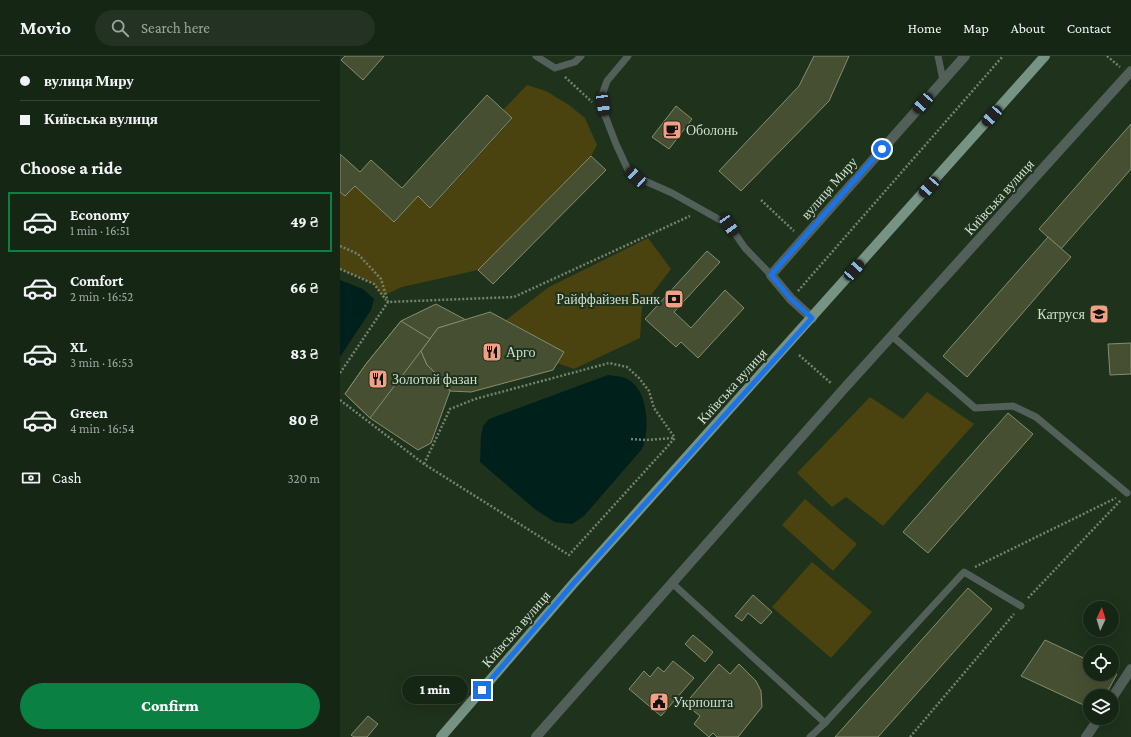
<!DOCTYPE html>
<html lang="en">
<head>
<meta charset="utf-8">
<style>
  body { margin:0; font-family:"Crimson Pro",serif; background:#233222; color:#f1f3f6; height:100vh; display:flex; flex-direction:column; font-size:15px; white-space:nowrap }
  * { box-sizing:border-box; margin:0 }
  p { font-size:13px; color:#9ea5a0 }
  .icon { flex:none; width:22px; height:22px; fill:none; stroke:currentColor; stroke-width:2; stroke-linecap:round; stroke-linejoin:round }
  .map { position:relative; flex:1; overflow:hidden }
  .details { display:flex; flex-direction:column; background:#162615; width:340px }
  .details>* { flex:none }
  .top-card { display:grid; align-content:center; height:88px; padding:0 20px; background:#162615 }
  .needle { width:26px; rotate:4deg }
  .tools { position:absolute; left:743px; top:545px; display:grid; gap:8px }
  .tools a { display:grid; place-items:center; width:36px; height:36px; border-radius:50%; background:#162615; box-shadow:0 4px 16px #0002,0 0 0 1px #354334; font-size:20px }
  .end { position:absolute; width:18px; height:18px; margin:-9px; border:5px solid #1a73e8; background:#fff; box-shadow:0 0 0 2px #fff }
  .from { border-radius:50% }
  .bubble { position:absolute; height:28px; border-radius:14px; background:#162615; box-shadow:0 4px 16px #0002,0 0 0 1px #354334; font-size:13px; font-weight:800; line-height:28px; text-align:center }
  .car { position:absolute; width:12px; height:24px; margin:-12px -6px; border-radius:5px; box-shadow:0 0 3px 1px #0007; background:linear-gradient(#222 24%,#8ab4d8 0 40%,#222 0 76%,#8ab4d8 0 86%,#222 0) }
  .top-card b { display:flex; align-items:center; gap:14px; height:38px; font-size:15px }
  .top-card b+b { border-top:1px solid #354334 }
  .top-card i { width:10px; height:10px; background:#f1f3f6 }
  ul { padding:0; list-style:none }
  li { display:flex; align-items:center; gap:12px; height:60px; margin:0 8px 6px; padding:0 12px; border:2px solid transparent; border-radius:0px }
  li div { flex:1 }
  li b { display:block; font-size:15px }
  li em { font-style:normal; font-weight:800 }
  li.selected { border-color:#0b8043 }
  li>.icon { width:36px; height:36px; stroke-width:1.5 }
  h2 { padding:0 20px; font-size:18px; line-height:48px }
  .pay { display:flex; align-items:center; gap:10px; height:44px; padding:0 20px; font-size:15px }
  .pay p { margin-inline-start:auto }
  .primary-button { display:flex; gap:8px; margin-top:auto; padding:8px 20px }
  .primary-button a { flex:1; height:46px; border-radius:24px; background:#0b8043; color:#fff; font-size:16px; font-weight:800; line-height:46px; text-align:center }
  header { display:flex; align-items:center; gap:24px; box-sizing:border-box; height:56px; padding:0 20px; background:#162615; border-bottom:1px solid #354334 }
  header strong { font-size:19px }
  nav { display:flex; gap:22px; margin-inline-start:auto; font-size:14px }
  .search { width:280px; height:36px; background:#233222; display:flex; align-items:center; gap:10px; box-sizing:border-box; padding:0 14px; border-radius:22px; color:#9ea5a0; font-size:15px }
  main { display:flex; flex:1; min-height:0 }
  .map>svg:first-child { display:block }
  .green { fill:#4a430f }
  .water { fill:#00201c }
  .building { fill:#474f32; stroke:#858e6f }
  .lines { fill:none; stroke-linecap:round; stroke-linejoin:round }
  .path { stroke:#738371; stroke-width:2.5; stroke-dasharray:2 2; stroke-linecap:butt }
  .lane { stroke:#526059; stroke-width:7 }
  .street { stroke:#526059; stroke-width:10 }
  .primary { stroke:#769384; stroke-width:10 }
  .route { stroke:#1a73e8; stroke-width:5 }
  .labels { text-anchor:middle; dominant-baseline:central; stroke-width:4; stroke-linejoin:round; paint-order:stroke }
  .poi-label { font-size:14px; fill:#d2dfd1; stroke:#1e321c; text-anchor:start }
  .street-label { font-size:14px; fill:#d2dfd1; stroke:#1e321c }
</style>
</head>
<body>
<header>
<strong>Movio</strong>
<div class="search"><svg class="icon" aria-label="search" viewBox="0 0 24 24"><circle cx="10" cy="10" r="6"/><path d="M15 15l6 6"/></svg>Search here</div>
<nav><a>Home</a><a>Map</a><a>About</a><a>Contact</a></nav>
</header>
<main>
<section class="details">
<div class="top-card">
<b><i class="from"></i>вулиця Миру</b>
<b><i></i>Київська вулиця</b>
</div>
<h2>Choose a ride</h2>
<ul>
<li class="selected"><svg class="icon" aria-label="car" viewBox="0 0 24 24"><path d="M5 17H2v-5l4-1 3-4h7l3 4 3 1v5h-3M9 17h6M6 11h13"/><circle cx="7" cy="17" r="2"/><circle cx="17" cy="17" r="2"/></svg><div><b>Economy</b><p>1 min · 16:51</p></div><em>49 ₴</em></li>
<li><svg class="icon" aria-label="car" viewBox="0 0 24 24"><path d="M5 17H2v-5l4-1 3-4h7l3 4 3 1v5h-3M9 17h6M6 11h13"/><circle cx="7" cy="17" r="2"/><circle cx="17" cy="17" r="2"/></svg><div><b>Comfort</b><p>2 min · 16:52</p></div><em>66 ₴</em></li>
<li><svg class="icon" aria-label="car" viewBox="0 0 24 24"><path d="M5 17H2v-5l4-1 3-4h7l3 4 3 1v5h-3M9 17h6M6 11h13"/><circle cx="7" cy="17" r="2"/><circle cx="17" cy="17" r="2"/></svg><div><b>XL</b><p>3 min · 16:53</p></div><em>83 ₴</em></li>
<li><svg class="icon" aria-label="car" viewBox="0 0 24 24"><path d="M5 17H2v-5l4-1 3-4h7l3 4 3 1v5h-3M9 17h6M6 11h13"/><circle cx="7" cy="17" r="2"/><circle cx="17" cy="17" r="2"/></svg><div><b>Green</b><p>4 min · 16:54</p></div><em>80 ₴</em></li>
</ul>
<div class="pay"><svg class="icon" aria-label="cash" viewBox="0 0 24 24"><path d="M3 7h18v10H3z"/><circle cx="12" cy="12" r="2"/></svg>Cash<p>320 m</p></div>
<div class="primary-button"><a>Confirm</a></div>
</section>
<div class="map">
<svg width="791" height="681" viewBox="0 0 791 681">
  <rect width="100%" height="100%" fill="#1e321c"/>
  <g class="green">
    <polygon points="187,29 206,35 229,49 245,62 257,89 251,100 138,214 62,231 43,240 34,228 0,213 0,136 5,140 15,130 54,166 78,140 91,152 172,63 163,54"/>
    <polygon points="308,182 331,213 302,251 300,282 234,313 217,307 223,296 166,264 209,231"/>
    <polygon points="587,336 634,368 543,470 506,441 492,451 457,417 530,341 563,363"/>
    <polygon points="465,443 517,488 493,515 442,469"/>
    <polygon points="472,506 532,556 491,602 432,551"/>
  </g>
  <g class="water">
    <polygon points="0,224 23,233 34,243 31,254 0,301"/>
    <path d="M 268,319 C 274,320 282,320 287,323 C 309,334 310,374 302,393 L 244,460 L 232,468 L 215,466 L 196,454 L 140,406 L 141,380 L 143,370 L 149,363 Z"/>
  </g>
  <g class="building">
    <polygon points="5,0 44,0 23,24 1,4"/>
    <polygon points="474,0 509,0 489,45 401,135 379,115 459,30"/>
    <polygon points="147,39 172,62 90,152 78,140 54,166 15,130 5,140 0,136 0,98 20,116 31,104 62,132"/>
    <polygon points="336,50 352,63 329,93 312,81"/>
    <polygon points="791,68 791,113 721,193 699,173"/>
    <polygon points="251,100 266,114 153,228 138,214"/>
    <polygon points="708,181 731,201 627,321 603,300"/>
    <polygon points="367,195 380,206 334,256 351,272 385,234 404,252 358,302 341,286 336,291 305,263"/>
    <polygon points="96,248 126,264 98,272 81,295 87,309 106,327 110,335 91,387 78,394 30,362 5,338 26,308 61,265"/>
    <polygon points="150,256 224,296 213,314 131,336 110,335 106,327 87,309 81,295 98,272"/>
    <polygon points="61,265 90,283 30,362 5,338 26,308"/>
    <polygon points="791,287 791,318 770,319 768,288"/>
    <polygon points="668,357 693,378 588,497 563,476"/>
    <polygon points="628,532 652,553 538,681 495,681"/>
    <polygon points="413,539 432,556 421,568 408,557 402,565 395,560"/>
    <polygon points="353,579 373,596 365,606 345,588"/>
    <polygon points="705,584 750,605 750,618 772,618 772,615 777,618 765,640 750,640 750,652 681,620"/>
    <polygon points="333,605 354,622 321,660 289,633 304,615 310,621 318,611 324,616"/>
    <polygon points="379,608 390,618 399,608 416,625 421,635 422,651 398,681 377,681 373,677 369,681 354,668 360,660 345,648"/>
    <polygon points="28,660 38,668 27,681 14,681 11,679"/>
  </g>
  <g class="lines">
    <g class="path">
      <polyline points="767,0 780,11"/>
      <polyline points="225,21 252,46"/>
      <polyline points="421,144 454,175"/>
      <polyline points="0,190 18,198 41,223 48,246"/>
      <polyline points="0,213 34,228 46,244"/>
      <polyline points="458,235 663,0"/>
      <polyline points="459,299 492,328"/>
      <polyline points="0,317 48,246 174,241 350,160"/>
      <polyline points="0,344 84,408 229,499 335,382"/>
      <polyline points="291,383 306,384 334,382"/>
      <polyline points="84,408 110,353 135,343 269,307 287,311 299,322 309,335 314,352 335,382"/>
      <polyline points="635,511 776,442"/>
      <polyline points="688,542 781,444"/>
      <polyline points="570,681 674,558"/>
    </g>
    <g class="lane">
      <polyline points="196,0 215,12 235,6 241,0"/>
      <polyline points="288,0 267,25 262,39 264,57 276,88 288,114 296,121 332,137 389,169 405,192 431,219"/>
      <polyline points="598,0 603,24"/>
      <polyline points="552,280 635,352 673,350 696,361 787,437"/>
      <polyline points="332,527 485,667 470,681"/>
      <polyline points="485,667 624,516 681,550"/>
    </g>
    <g class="street">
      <polyline points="472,262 451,243 431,219 625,0"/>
      <polyline points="772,642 791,613"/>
      <polyline points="196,681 501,336 791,15"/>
      <polyline points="746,681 759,662"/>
    </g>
    <polyline class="primary" points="101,681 233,528 705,0"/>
  </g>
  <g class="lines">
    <polyline class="route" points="142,634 233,528 472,262 451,243 431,219 542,93"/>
  </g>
  <defs>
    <g id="cafe-square" transform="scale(1)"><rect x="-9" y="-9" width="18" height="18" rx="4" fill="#f39f84" stroke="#1e321c"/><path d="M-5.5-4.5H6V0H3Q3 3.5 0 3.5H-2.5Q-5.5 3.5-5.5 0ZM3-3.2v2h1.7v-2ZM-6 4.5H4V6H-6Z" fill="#111"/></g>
    <g id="bank-square" transform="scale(1)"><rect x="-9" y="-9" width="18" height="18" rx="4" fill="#f39f84" stroke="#1e321c"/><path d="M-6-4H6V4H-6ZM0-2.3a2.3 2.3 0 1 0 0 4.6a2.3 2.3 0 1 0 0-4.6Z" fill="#111"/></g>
    <g id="school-square" transform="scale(1)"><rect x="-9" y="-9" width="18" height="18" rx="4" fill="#f39f84" stroke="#1e321c"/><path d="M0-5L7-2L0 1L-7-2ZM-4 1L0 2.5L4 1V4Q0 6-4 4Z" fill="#111"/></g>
    <g id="restaurant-square" transform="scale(1)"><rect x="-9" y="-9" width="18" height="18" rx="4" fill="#f39f84" stroke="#1e321c"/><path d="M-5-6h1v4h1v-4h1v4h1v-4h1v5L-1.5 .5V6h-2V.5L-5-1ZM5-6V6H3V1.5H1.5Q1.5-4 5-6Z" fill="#111"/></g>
    <g id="civic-square" transform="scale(1)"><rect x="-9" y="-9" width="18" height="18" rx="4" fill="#f39f84" stroke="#1e321c"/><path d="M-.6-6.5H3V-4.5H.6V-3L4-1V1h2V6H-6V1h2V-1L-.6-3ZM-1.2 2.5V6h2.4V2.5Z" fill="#111"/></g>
  </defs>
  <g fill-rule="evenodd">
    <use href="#cafe-square" x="332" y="74"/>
    <use href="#bank-square" x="334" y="243"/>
    <use href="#school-square" x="759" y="258"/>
    <use href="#restaurant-square" x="152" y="296"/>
    <use href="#restaurant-square" x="38" y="323"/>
    <use href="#civic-square" x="319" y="646"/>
  </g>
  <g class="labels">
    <g class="poi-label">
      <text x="346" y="74">Оболонь</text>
      <text x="320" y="243" text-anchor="end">Райффайзен Банк</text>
      <text x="745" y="258" text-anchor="end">Катруся</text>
      <text x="166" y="296">Арго</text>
      <text x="52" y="323">Золотой фазан</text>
      <text x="333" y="646">Укрпошта</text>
    </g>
    <g class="street-label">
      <text transform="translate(489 132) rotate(-49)">вулиця Миру</text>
      <text transform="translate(659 141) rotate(-48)">Київська вулиця</text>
      <text transform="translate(392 330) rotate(-48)">Київська вулиця</text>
      <text transform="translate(176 573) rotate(-49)">Київська вулиця</text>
    </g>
  </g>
</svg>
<div class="tools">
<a><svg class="needle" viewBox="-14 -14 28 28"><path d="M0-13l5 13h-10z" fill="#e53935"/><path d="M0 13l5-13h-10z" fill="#9ea5a0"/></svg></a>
<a><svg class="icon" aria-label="locate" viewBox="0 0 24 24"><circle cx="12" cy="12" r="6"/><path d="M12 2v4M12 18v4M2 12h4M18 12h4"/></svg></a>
<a><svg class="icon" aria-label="layers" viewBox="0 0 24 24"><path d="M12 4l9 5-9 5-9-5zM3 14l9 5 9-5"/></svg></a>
</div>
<i class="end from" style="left:542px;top:93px"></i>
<i class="end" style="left:142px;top:634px"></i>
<div class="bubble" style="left:62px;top:620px;width:66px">1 min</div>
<i class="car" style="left:583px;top:47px;rotate:222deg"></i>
<i class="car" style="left:263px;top:48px;rotate:172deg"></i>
<i class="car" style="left:652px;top:60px;rotate:222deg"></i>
<i class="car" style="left:296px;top:121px;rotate:313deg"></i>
<i class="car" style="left:589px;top:131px;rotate:222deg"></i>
<i class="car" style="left:389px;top:169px;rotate:146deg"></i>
<i class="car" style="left:514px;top:214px;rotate:42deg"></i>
</div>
</main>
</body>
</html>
